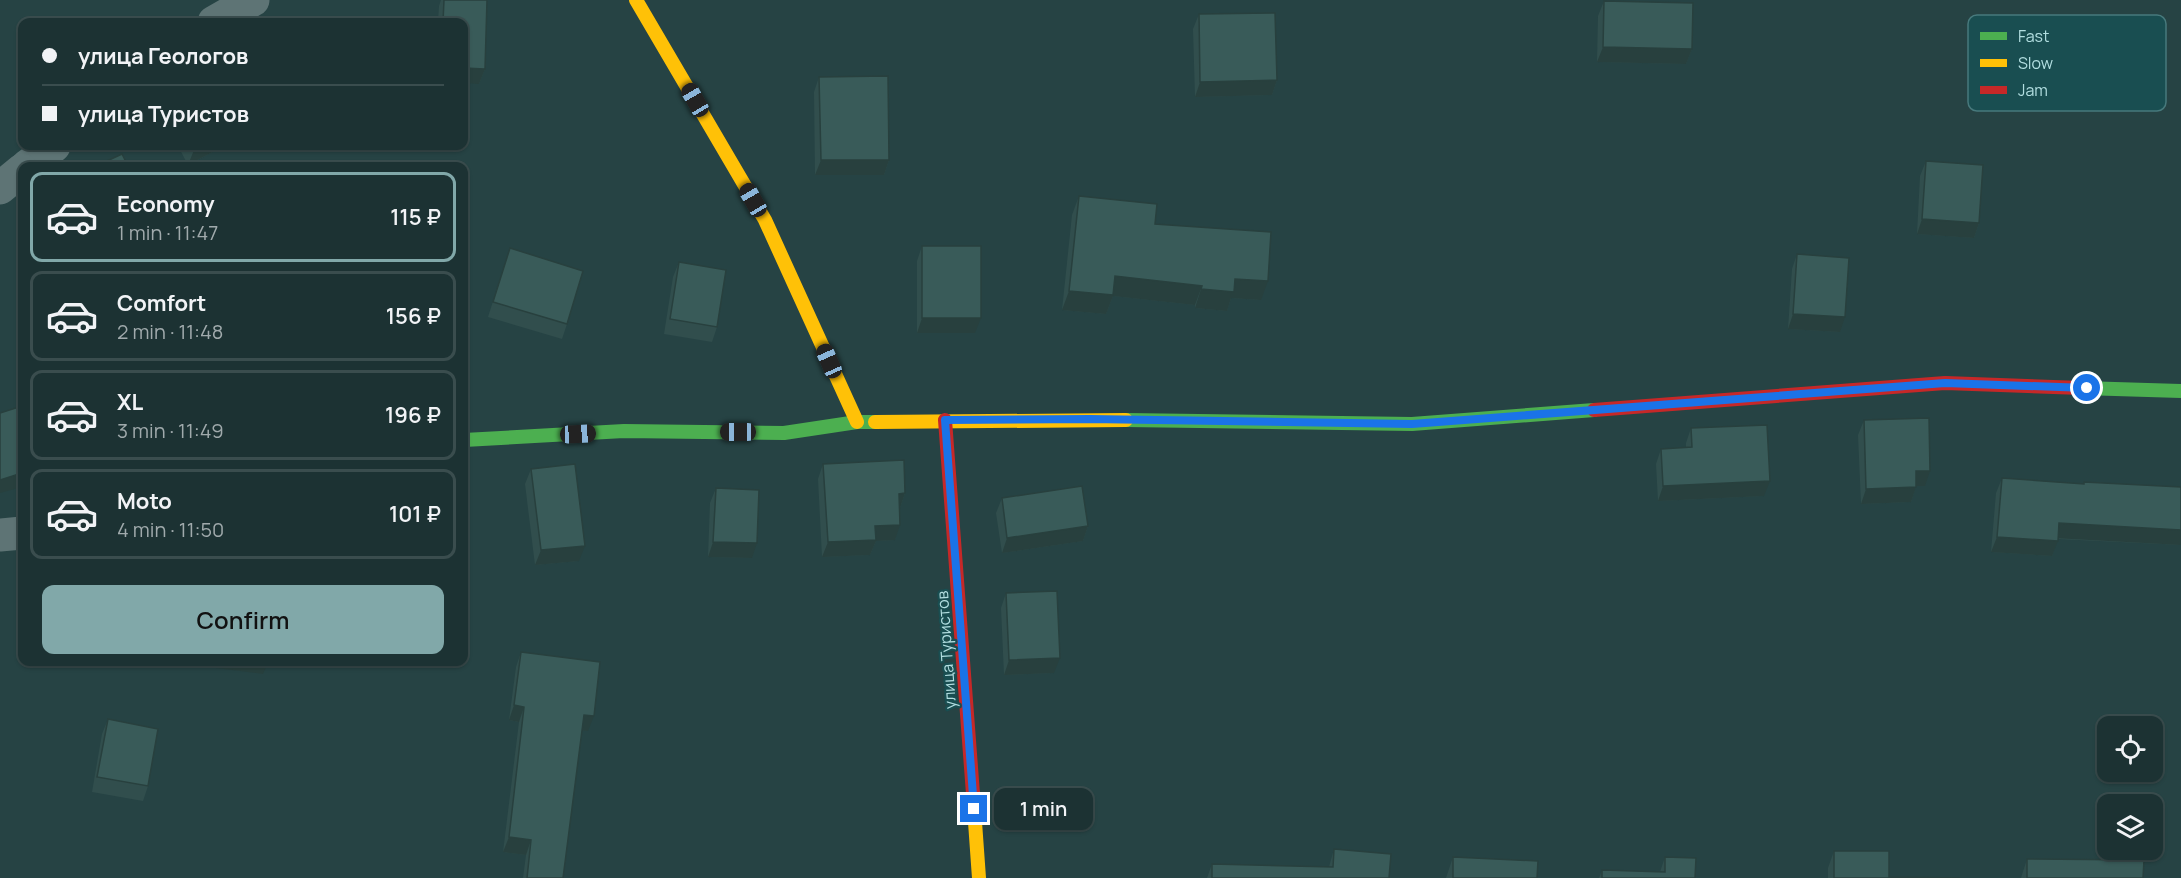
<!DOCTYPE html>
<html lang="en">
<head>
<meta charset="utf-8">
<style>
  body { margin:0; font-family:Manrope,sans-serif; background:#253a3b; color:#f1f3f6; height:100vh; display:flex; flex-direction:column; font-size:22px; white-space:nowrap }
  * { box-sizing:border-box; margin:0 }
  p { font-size:20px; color:#a0aaac }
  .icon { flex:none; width:33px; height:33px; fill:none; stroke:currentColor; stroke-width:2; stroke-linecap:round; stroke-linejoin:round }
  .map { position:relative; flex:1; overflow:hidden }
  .details { position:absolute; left:18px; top:162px; width:450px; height:504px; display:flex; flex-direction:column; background:#1c3233; border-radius:12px; box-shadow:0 2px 4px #0004,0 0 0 2px #3a4d4e }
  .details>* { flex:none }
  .guide { position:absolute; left:18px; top:18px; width:450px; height:132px; border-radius:12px; box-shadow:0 2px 4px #0004,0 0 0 2px #3a4d4e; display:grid; align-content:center; height:132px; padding:0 24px; background:#1c3233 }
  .buttons { position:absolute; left:2097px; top:716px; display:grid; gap:12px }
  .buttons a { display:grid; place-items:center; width:66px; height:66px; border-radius:12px; background:#1c3233; box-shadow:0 2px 4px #0004,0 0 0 2px #3a4d4e; font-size:30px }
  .end { position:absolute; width:27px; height:27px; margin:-14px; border:8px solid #1a73e8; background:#fff; box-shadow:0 0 0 3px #fff }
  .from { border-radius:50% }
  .bubble { position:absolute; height:42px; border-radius:12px; background:#1c3233; box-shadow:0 2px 4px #0004,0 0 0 2px #3a4d4e; font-size:20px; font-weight:600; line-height:42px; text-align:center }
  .car { position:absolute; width:18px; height:36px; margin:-18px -9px; border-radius:8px; box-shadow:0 0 4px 2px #0007; background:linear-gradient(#222 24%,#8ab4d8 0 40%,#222 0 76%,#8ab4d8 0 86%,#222 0) }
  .guide b { display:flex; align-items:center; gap:21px; height:57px; font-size:22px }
  .guide b+b { border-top:2px solid #3a4d4e }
  .guide i { width:15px; height:15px; background:#f1f3f6 }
  ul { padding:10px 0 0; list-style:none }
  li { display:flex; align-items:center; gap:18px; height:90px; margin:0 12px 9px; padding:0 12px; border:3px solid #3a4d4e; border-radius:12px }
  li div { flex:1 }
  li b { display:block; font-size:22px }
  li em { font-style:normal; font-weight:600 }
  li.on { border-color:#81a8a9 }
  li>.icon { width:54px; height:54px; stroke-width:1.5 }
  .primary-button { display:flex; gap:12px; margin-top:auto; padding:12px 24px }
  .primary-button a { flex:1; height:69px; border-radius:12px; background:#81a8a9; color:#111; font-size:24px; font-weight:600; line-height:69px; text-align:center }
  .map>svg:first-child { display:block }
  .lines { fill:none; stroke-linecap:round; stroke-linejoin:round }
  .street { stroke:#5e7475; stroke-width:33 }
  .fast { stroke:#4caf50; stroke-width:14 }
  .slow { stroke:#ffc107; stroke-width:14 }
  .jam { stroke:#c62828; stroke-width:14 }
  .wall { fill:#314e4d }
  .shaded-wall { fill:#28403e }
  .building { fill:#395b59; stroke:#28403e; stroke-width:1.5 }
  .route { stroke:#1a73e8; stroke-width:8 }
  .labels { text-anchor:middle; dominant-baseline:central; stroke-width:4.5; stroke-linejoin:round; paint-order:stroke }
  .street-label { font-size:16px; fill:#b2dee0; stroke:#194e51 }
  .key { fill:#194e51; stroke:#47797c; stroke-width:1.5 }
  .key-label { font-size:16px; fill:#b2dee0 }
</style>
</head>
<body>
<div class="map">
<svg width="2181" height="878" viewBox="0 0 2181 878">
  <rect width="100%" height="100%" fill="#264344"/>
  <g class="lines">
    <g class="street">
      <polyline points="214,22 253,0"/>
      <polyline points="27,166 54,146"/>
      <polyline points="0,188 22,170"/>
      <polyline points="0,535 22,533"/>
    </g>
    <g class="fast">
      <polyline points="2082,388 2181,391"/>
      <polyline points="1126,420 1412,424 1594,410"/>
      <polyline points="464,440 624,431 784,433 857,422 875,422"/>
    </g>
    <g class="slow">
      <polyline points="636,0 765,220 857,422"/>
      <polyline points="875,422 1126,420"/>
      <polyline points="973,794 979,878"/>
    </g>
    <g class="jam">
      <polyline points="1594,410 1945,383 2082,388"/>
      <polyline points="945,420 973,794"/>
    </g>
  </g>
  <g class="wall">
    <polygon points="441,0 487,0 485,69 479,84 464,22 438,22 439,6"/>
    <polygon points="1604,1 1692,49 1686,64 1597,62 1598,16"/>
    <polygon points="1199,14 1277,80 1272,95 1195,97 1193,29"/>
    <polygon points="819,77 889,160 884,175 815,175 814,92"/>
    <polygon points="178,146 224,146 188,165"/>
    <polygon points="1926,161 1979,223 1974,238 1917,234 1920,176"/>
    <polygon points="1079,196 1155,224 1261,300 1231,298 1227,311 1195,308 1195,305 1113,296 1106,314 1062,310 1072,215"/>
    <polygon points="22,214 22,227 20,221"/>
    <polygon points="922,246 975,333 917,333 917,261"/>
    <polygon points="510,248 567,324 562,339 488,317"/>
    <polygon points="1797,254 1840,332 1788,329 1792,269"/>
    <polygon points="679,262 717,327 712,342 664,334 673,277"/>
    <polygon points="1864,420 1925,486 1916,486 1911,502 1861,504 1858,435"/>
    <polygon points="1691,428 1764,496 1658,501 1656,464 1661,449 1686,447 1686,443"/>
    <polygon points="823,464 905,493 900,508 895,540 876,541 870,555 822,557 818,479"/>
    <polygon points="531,469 579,561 535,565 525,484"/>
    <polygon points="2002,478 2084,484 2181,545 2058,539 2052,556 1991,552 1996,493"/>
    <polygon points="716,488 752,558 708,557 710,503"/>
    <polygon points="1002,498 1088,526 1083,541 1002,553 996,513"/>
    <polygon points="1006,593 1054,673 1004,675 1001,608"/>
    <polygon points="521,652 588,731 582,730 563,878 523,878 526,855 503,852 519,722 509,720 516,667"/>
    <polygon points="108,719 148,786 143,801 92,792 102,734"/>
    <polygon points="1334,849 1389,878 1207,878 1212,864 1329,867"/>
    <polygon points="1834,851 1889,877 1960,878 1828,878 1828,868"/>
    <polygon points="1453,857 1537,878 1446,878"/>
    <polygon points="1665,857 1695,878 1599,878 1602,870 1660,872"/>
    <polygon points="2027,859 2143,878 2021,878"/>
  </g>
  <g class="shaded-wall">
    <polygon points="1603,47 1692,49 1686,64 1597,62"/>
    <polygon points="464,68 485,69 479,84 464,83"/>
    <polygon points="1277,80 1272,95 1195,97 1200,82"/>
    <polygon points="202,146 224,146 188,165 194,150"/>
    <polygon points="821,160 889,160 884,175 815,175"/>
    <polygon points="1922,219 1979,223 1974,238 1917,234"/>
    <polygon points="1115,276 1202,286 1195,305 1113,296 1106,314 1062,310 1069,291"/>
    <polygon points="1235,279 1268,281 1261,300 1231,298 1227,311 1195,308 1201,289"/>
    <polygon points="1793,314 1845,317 1840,332 1788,329"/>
    <polygon points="922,318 981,318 975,333 917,333"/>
    <polygon points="1916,471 1930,471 1925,486 1910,486"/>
    <polygon points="22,473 22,487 0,493 0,480"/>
    <polygon points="1770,481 1764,496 1658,501 1663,486"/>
    <polygon points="1916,487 1911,502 1861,504 1866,489"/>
    <polygon points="905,493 900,508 893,509 899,494"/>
    <polygon points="2059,523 2181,530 2181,545 2054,538"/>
    <polygon points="900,525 895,540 876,541 870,555 822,557 828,542 875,526"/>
    <polygon points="1088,526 1083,541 1002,553 1007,538"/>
    <polygon points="1997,537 2058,541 2052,556 1991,552"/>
    <polygon points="713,542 757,543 752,558 708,557"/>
    <polygon points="585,546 579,561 535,565 541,550"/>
    <polygon points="1060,658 1054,673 1004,675 1009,660"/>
    <polygon points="195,662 268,662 263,674 193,665"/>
    <polygon points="514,705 524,707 519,722 509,720"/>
    <polygon points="584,715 594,716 588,731 578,730"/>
    <polygon points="509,837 531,840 526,855 503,852"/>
  </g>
  <g class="building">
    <polygon points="444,0 487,0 485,69 464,68 464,22 443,22"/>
    <polygon points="1604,1 1693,3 1692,49 1603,47"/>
    <polygon points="1275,13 1277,80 1200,82 1199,14"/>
    <polygon points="888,76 889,160 821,160 819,77"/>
    <polygon points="192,146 202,146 194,150"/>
    <polygon points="122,154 128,166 96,166"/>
    <polygon points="1926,161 1983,165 1979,223 1922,219"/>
    <polygon points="1079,196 1157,204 1155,224 1271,232 1268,281 1235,279 1234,292 1201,289 1202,286 1115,276 1113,295 1069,291"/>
    <rect x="922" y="246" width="59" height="72"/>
    <polygon points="510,248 583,271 567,324 493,302"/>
    <polygon points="1797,254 1849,258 1845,317 1793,314"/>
    <polygon points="679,262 726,270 717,327 670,319"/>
    <polygon points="464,293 469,295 464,317"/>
    <polygon points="22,406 22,473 0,480 0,413"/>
    <polygon points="1929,418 1930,471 1916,471 1916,487 1866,489 1864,420"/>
    <polygon points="1767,425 1770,481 1663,486 1661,449 1692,447 1691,428"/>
    <polygon points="904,460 905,493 899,494 900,525 875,526 876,540 828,542 823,464"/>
    <polygon points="575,464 585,546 541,550 531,469"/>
    <polygon points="2002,478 2084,484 2084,482 2181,487 2181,530 2059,523 2058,541 1997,537"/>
    <polygon points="1082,486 1088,526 1007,538 1002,498"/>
    <polygon points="716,488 759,490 757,543 713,542"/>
    <polygon points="1057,591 1060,658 1009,660 1006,593"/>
    <polygon points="521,652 600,662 594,716 584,715 563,878 527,878 531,840 509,837 524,707 514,705"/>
    <polygon points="108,719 158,729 148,786 97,777"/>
    <polygon points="1334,849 1391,854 1389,878 1212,878 1212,864 1333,867"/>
    <polygon points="1834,851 1889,851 1889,877 1960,878 1834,878"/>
    <polygon points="1453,857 1538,861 1537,878 1453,878"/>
    <polygon points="1665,857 1696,858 1695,878 1602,878 1602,870 1665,872"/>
    <polygon points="2027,859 2144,860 2143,878 2027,878"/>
  </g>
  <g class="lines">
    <polyline class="route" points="974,809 945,420 1090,419 1412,424 1945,383 2087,388"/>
  </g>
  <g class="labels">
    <g class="street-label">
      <text transform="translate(946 650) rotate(-94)">улица Туристов</text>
    </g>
  </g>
  <rect x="1968" y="15" width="198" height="96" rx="9" class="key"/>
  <rect x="1980" y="32" width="27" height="8" fill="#4caf50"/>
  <rect x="1980" y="59" width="27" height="8" fill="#ffc107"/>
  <rect x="1980" y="86" width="27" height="8" fill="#c62828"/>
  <g class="key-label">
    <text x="2018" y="42">Fast</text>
    <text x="2018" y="69">Slow</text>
    <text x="2018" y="96">Jam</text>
  </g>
</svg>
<div class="buttons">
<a><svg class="icon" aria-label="locate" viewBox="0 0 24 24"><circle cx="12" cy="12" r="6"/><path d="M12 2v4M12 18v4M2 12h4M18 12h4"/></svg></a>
<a><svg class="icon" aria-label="layers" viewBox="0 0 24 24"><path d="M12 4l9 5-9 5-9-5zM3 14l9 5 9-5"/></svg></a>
</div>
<i class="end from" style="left:2087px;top:388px"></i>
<i class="end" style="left:974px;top:809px"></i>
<div class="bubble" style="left:994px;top:788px;width:99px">1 min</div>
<i class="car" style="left:695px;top:100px;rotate:330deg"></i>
<i class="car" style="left:753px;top:200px;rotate:330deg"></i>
<i class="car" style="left:829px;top:361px;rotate:336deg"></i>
<i class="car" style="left:738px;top:432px;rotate:270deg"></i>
<i class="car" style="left:578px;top:434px;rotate:87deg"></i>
<div class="guide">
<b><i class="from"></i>улица Геологов</b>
<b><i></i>улица Туристов</b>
</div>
<section class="details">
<ul>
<li class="on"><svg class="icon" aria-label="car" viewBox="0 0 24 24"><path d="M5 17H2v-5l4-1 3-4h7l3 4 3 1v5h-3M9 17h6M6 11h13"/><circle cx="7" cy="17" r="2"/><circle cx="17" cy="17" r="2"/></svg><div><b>Economy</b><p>1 min · 11:47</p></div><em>115 ₽</em></li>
<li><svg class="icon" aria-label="car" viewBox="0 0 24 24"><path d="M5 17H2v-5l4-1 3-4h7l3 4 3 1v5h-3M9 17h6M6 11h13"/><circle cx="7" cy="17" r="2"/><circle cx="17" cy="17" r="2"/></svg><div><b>Comfort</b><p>2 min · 11:48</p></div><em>156 ₽</em></li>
<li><svg class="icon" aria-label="car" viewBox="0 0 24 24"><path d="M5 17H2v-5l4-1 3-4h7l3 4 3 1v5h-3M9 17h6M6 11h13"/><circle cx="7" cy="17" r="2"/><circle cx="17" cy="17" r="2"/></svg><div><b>XL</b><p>3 min · 11:49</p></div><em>196 ₽</em></li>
<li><svg class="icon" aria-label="car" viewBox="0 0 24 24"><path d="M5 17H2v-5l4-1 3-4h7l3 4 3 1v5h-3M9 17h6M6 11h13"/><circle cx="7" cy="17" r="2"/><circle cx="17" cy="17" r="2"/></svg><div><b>Moto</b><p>4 min · 11:50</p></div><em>101 ₽</em></li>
</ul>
<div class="primary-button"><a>Confirm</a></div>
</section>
</div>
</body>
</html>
